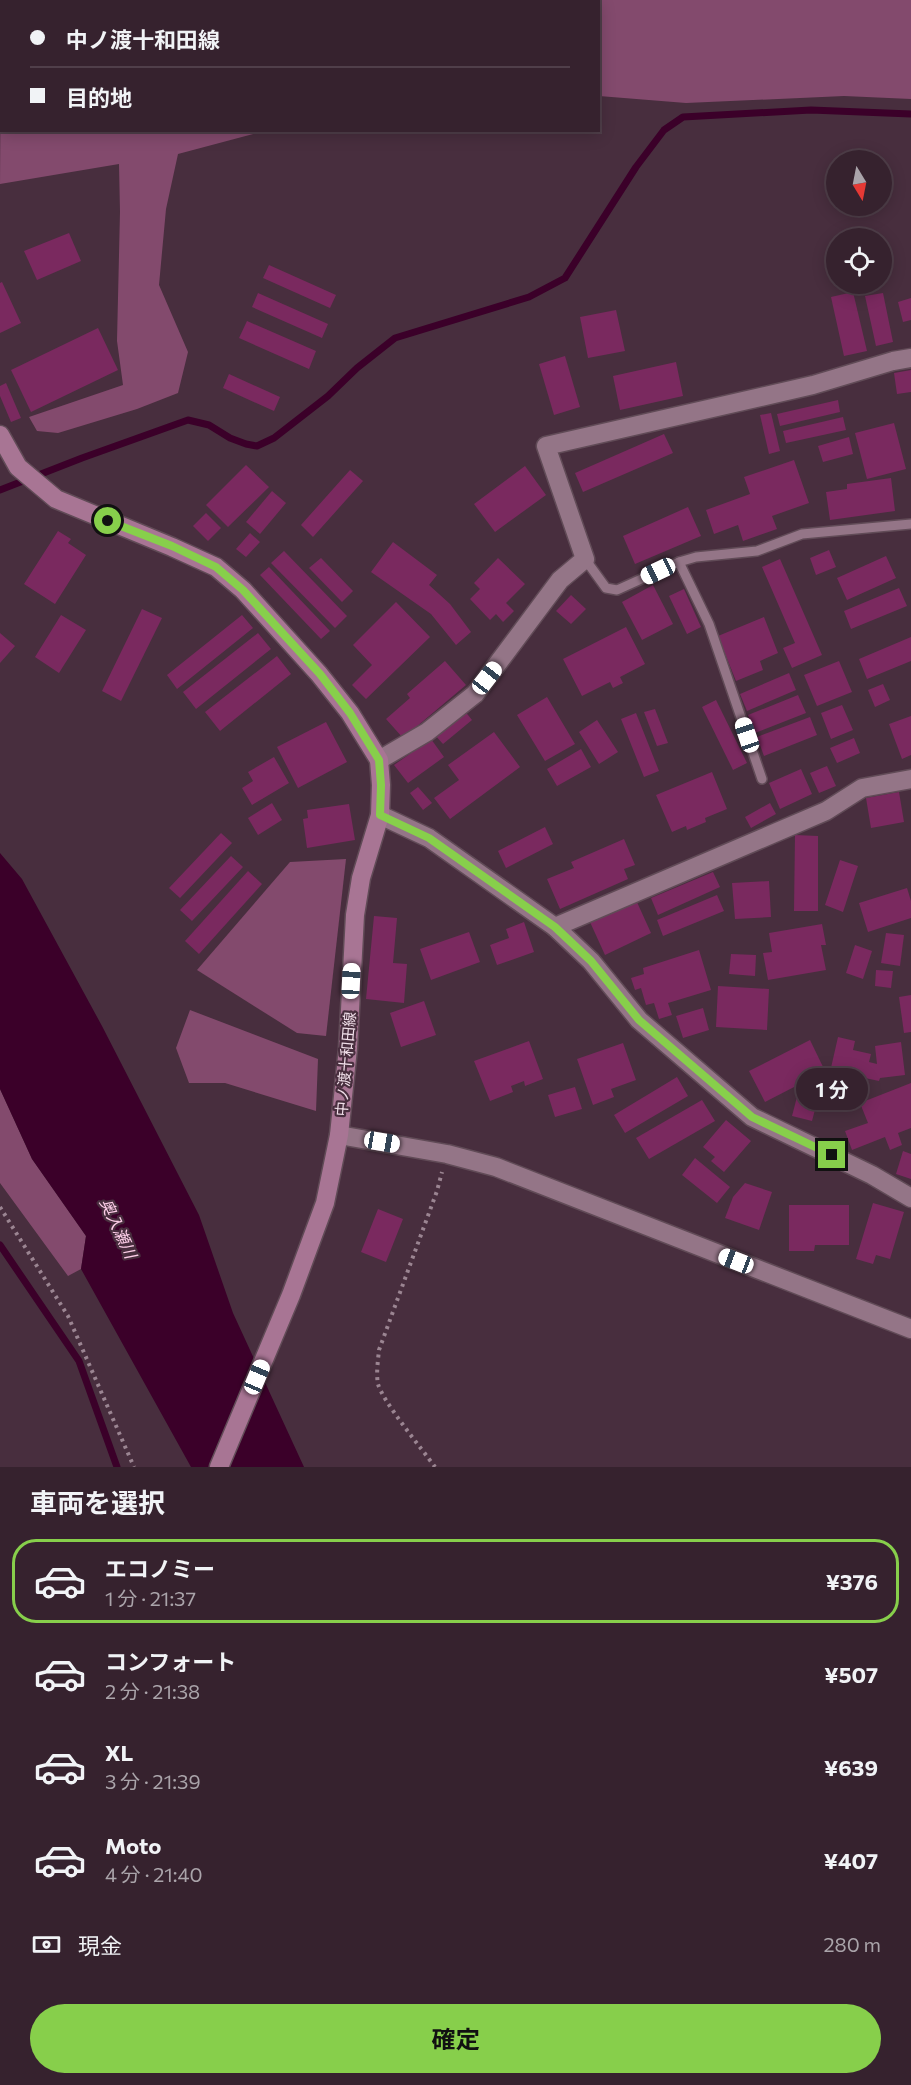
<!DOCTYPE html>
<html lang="ja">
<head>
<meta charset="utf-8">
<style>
  body { margin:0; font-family:Commissioner,"Noto Sans JP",sans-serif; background:#412f3a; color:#f1f3f6; height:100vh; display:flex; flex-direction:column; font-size:22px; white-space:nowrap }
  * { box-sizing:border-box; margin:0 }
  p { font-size:20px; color:#aaa4aa }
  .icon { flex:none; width:33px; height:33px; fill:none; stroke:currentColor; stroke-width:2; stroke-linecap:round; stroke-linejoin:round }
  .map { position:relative; height:1467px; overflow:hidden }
  .side { display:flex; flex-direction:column; background:#36222e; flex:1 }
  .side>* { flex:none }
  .top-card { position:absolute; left:0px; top:0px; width:600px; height:132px; box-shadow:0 3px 15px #0003,0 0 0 2px #503f4a; display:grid; align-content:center; height:132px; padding:0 30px; background:#36222e }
  .needle { width:39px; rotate:170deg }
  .tools { position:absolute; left:826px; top:150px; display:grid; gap:12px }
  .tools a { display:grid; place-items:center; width:66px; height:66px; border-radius:50%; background:#36222e; box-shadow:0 3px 15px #0003,0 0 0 2px #503f4a; font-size:30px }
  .end { position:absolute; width:27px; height:27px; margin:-14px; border:8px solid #87cf4b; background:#111; box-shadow:0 0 0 3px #111 }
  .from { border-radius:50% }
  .bubble { position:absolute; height:42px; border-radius:21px; background:#36222e; box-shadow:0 3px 15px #0003,0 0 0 2px #503f4a; font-size:20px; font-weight:700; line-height:42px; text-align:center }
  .car { position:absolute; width:18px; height:36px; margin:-18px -9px; border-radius:8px; box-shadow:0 0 4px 2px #0007; background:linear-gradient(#fff 24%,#345 0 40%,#fff 0 76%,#345 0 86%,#fff 0) }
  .top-card b { display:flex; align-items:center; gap:21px; height:57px; font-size:22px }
  .top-card b+b { border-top:2px solid #503f4a }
  .top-card i { width:15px; height:15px; background:#f1f3f6 }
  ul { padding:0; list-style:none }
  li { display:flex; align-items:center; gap:18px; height:84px; margin:0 12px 9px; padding:0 18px; border:3px solid transparent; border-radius:24px }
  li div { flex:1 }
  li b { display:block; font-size:22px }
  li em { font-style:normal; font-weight:700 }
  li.current { border-color:#87cf4b }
  li>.icon { width:54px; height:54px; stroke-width:1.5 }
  h2 { padding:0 30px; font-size:27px; line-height:72px }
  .pay { display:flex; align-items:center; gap:15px; height:66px; padding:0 30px; font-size:22px }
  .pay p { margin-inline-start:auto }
  .button { display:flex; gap:12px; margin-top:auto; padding:12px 30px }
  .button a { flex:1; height:69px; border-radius:36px; background:#87cf4b; color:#111; font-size:24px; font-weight:700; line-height:69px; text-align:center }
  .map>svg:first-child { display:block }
  .green { fill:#834a6d }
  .water { fill:#3b0029 }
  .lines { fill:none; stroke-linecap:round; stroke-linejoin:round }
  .stream { stroke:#3b0029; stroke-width:7 }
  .building { fill:#7a295f }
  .lane-casing { stroke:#614b57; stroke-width:12 }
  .street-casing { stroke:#614b57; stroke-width:21 }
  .secondary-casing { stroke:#614b57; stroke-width:21 }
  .path { stroke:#9b8592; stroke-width:4; stroke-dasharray:3 4.5; stroke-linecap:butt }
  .lane { stroke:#947587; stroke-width:9 }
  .street { stroke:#947587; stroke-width:18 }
  .secondary { stroke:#a87594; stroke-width:18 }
  .route { stroke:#87cf4b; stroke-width:8 }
  .labels { text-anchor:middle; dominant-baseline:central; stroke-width:4.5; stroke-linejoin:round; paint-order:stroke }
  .street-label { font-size:15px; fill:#f1e0ea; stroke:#482e3e }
  .water-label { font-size:16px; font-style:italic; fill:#fecee9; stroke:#482e3e }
</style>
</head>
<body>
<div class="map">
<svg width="911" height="1467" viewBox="0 0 911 1467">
  <rect width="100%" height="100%" fill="#482e3e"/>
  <g class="green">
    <polygon points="114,0 911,0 911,99 844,96 686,103 599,96 598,2 106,1"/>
    <polygon points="1,19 2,130 264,131 178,154 166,209 159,285 188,352 178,393 137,409 58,433 37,431 29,417 123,385 117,341 120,212 119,164 0,184"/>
    <polygon points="346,859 326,1036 297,1033 197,970 290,862"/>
    <polygon points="190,1010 318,1059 316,1111 225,1083 189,1083 176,1048"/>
    <polygon points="0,1089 32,1159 86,1236 81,1269 68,1276 0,1183"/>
  </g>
  <polygon class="water" points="0,853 22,879 102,1026 199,1215 233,1313 304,1467 191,1467 81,1269 86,1236 32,1159 0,1089"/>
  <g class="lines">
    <g class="stream">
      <polyline points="0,490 82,458 188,420 209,425 230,438 246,444 257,446 274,438 328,396 357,368 395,338 529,297 565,278 636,167 664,130 683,117 811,110 911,114"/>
      <polyline points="0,1245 79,1361 117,1467"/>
    </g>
  </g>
  <g class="building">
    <polygon points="69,233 81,261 37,280 24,251"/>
    <polygon points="269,265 336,295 330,308 263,278"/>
    <polygon points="2,282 21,323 0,333 0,283"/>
    <polygon points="853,292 867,351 844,356 831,297"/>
    <polygon points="258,293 328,324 322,338 252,307"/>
    <polygon points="883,293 893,342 876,346 865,296"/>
    <polygon points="911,298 911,320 903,322 898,302"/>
    <polygon points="616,310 625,351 588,358 580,317"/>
    <polygon points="247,321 316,351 309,369 239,338"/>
    <polygon points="98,328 118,370 31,412 11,370"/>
    <polygon points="565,356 580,407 554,415 539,364"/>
    <polygon points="676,362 683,396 620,410 613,376"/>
    <polygon points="911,370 911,392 897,394 894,373"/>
    <polygon points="229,374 280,397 274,411 223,388"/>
    <polygon points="6,383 21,418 11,422 0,396 0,386"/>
    <polygon points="838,400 840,412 780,426 777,414"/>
    <polygon points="771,413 780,451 769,454 760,415"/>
    <polygon points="843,417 846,430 786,443 783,431"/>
    <polygon points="894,423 906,469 867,479 855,433"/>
    <polygon points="664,434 673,453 583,492 575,473"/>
    <polygon points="849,437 853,454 823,462 818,446"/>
    <polygon points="794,460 809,503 772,516 777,529 743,541 738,525 714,534 706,510 750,494 744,477"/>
    <polygon points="246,465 269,487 228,527 206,505"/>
    <polygon points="525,466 546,495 495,532 474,504"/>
    <polygon points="350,470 363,481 313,537 301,525"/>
    <polygon points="891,478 895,511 830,520 826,492 847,489 847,484"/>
    <polygon points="272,491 286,503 260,534 246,522"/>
    <polygon points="688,507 701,536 635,564 623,536"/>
    <polygon points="206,513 221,528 208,541 193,526"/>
    <polygon points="58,531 71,539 68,543 86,555 55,604 24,584"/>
    <polygon points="250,533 260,542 246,557 236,549"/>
    <polygon points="393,542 437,575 429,585 450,604 471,632 456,645 431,614 371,572"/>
    <polygon points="829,550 836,567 816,575 810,558"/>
    <polygon points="284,551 347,616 335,628 271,563"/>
    <polygon points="886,556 896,578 847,600 837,578"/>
    <polygon points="321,558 353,591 342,602 309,568"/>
    <polygon points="498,558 525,584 506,603 514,611 503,622 496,614 490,620 470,599 480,589 474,583"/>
    <polygon points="780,559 822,655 792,668 783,648 795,643 762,567"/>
    <polygon points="269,567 330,631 321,639 260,575"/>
    <polygon points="653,585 673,624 642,640 622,602"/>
    <polygon points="899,588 907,606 851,629 844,611"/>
    <polygon points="684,589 701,627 687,634 669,596"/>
    <polygon points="571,595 586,609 571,624 556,611"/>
    <polygon points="396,602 430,637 366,699 352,685 372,665 353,645"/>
    <polygon points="142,609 162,618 121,701 102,691"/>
    <polygon points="61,615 86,630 59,673 35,657"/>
    <polygon points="242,615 253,628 177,689 167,675"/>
    <polygon points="764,617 778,653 760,661 763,670 736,681 718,636"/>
    <polygon points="626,627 645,664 620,677 623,683 613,688 610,682 582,696 563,659"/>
    <polygon points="0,633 15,646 0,663"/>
    <polygon points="258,633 271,649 196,709 183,692"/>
    <polygon points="911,637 911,661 867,679 859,659"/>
    <polygon points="277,656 291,674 220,731 205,712"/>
    <polygon points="445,661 466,685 403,738 386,719 410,698 407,694"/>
    <polygon points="839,661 852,692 817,706 804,675"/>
    <polygon points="789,673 796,690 747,711 740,694"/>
    <polygon points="883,684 890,700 875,707 868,690"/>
    <polygon points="798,695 806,713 755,733 748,715"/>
    <polygon points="547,697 575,744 545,761 517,715"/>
    <polygon points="716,700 747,763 733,770 702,707"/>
    <polygon points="842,705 853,730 831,739 821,713"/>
    <polygon points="655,709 668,743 657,746 644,712"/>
    <polygon points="464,710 472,720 443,744 434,734"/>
    <polygon points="636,713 659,771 644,777 621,719"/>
    <polygon points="911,716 911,755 902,759 889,724"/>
    <polygon points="810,717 817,735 764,756 757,737"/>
    <polygon points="597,720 618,752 599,764 579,732"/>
    <polygon points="326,722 347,762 298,788 277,747"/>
    <polygon points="494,732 520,767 450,819 434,798 459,780 448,765"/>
    <polygon points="854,738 860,753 837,763 830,748"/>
    <polygon points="431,739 444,757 408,783 394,765"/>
    <polygon points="581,749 591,767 557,786 547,769"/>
    <polygon points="274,757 289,783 252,805 242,788 253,781 248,772"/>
    <polygon points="827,766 836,786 819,793 810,773"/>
    <polygon points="801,769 812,794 780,809 769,783"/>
    <polygon points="712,772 727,809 705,818 706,822 687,830 686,826 672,832 656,795"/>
    <polygon points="418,787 432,803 423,810 410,793"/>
    <polygon points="899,792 904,822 871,828 866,798"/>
    <polygon points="272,803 282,820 258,835 248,818"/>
    <polygon points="770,803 776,814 751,828 745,817"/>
    <polygon points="349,804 355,840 307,848 303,819 308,818 307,810"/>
    <polygon points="545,827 553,844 506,868 498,851"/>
    <polygon points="221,833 232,843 180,898 169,888"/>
    <polygon points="795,835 818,836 818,911 794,911"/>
    <polygon points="624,839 635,865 624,869 628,879 560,909 547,879 574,868 571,862"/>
    <polygon points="231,856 243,867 192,921 180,910"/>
    <polygon points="840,860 858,866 843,912 825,905"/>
    <polygon points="248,871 262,884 199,954 185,941"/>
    <polygon points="713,872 720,887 658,915 651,898"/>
    <polygon points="769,881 771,917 735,919 732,883"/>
    <polygon points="907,888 911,901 911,918 868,932 859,903"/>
    <polygon points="717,895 724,911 663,936 657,920"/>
    <polygon points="636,900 651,933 605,955 590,922"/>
    <polygon points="374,916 397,918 393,963 407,964 404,1003 366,999"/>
    <polygon points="524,922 534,952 497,965 490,945 509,938 506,929"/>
    <polygon points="822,924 826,945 821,945 826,970 768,980 763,953 772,952 769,933"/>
    <polygon points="469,932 480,962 431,980 420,949"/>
    <polygon points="886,933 904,935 900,966 881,963"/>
    <polygon points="855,945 872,951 863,979 846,973"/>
    <polygon points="699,950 711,990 668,1003 672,1015 659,1019 654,1003 646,1005 641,988 635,990 631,978 644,974 643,968"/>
    <polygon points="731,954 756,955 755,976 729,974"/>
    <polygon points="876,970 893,971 891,988 875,986"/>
    <polygon points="718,986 769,989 767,1030 716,1027"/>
    <polygon points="911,995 911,1032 904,1033 899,997"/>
    <polygon points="424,1001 436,1035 401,1047 390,1013"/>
    <polygon points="703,1008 709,1030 683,1038 676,1016"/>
    <polygon points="838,1037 855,1041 853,1050 871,1054 869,1062 877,1064 875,1046 901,1042 905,1075 880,1078 879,1081 865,1078 863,1089 854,1087 854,1090 835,1085 835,1083 828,1081"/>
    <polygon points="810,1040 825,1071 765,1102 749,1071"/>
    <polygon points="529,1041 543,1079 525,1086 524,1081 511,1086 513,1092 490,1101 474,1061"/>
    <polygon points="623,1043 636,1080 611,1089 614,1097 593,1105 577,1059"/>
    <polygon points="677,1077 688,1096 625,1133 614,1115"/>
    <polygon points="911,1083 911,1128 898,1133 902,1145 890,1150 885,1137 852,1150 845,1131 868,1123 860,1103"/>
    <polygon points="575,1087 582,1109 555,1117 548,1095"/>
    <polygon points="798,1093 818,1098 812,1121 792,1116"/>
    <polygon points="702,1100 715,1121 649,1159 636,1138"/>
    <polygon points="726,1120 751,1141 724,1172 711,1161 715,1157 703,1147"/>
    <polygon points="903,1151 911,1154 911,1179 896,1174"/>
    <polygon points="695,1158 730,1187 717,1203 682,1175"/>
    <polygon points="745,1183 772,1192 759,1230 725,1218 733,1197"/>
    <polygon points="873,1203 904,1212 890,1259 876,1255 873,1264 856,1259"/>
    <polygon points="789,1205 849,1205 849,1245 815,1245 814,1251 789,1251"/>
    <polygon points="378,1209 403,1219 386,1262 361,1252"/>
  </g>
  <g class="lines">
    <g class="lane-casing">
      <g id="lane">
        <polyline points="585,559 606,588 617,590 679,562 709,624 762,779"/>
        <polyline points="679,562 696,557 757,551 802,534 911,524"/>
      </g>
    </g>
    <g class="street-casing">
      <g id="street">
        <polyline points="379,760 427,732 475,694 560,580 585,559 546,446 813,385 893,361 911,358"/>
        <polyline points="380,815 429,838 555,927 591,961 639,1020 752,1117 872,1175 911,1198"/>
        <polyline points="555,927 826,811 862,788 911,779"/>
        <polyline points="339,1135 447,1154 496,1167 911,1329"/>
      </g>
    </g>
    <g class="secondary-casing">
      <polyline id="secondary" points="0,435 18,467 56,499 172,547 216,567 243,590 319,674 350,713 379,760 381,785 380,815 361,878 355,915 348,1048 339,1135 325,1203 291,1295 219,1467"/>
    </g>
    <g class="path">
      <polyline points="0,1207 68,1316 134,1467"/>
      <path d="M 435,1467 C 422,1449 383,1402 378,1384 C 376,1374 378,1360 379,1350 L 437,1191 L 442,1172"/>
    </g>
    <use href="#lane" class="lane"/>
    <use href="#street" class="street"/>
    <use href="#secondary" class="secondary"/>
  </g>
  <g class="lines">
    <polyline class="route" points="108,521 172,546 216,567 243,590 320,674 350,713 379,760 381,785 380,815 429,838 555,927 591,961 639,1020 752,1117 832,1155"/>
  </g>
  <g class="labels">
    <g class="street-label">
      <text transform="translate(345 1064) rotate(-85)">中ノ渡十和田線</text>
    </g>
    <g class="water-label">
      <text transform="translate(119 1228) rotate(65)">奥入瀬川</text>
    </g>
  </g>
</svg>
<div class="tools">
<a><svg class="needle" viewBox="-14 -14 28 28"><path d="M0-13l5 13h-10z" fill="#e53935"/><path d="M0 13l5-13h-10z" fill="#aaa4aa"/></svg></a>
<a><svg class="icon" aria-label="locate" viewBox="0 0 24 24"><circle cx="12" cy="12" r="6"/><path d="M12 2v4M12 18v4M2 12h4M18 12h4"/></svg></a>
</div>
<i class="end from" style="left:108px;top:521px"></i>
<i class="end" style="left:832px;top:1155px"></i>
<div class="bubble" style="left:796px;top:1068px;width:72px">1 分</div>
<i class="car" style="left:658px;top:571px;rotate:245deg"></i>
<i class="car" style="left:487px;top:678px;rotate:38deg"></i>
<i class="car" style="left:747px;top:735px;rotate:341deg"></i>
<i class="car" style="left:351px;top:981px;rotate:3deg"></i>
<i class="car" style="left:382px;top:1142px;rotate:100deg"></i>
<i class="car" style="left:736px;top:1261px;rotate:291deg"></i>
<i class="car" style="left:257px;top:1377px;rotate:23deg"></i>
<div class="top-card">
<b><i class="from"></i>中ノ渡十和田線</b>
<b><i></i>目的地</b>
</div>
</div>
<section class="side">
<h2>車両を選択</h2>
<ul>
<li class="current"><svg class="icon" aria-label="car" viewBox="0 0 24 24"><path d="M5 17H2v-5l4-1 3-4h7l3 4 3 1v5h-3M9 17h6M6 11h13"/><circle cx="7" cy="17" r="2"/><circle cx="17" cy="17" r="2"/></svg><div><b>エコノミー</b><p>1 分 · 21:37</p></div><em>¥376</em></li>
<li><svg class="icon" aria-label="car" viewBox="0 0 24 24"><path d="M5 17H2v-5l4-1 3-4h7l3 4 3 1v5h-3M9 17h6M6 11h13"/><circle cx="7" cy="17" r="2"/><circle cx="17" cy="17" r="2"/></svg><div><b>コンフォート</b><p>2 分 · 21:38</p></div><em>¥507</em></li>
<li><svg class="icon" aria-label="car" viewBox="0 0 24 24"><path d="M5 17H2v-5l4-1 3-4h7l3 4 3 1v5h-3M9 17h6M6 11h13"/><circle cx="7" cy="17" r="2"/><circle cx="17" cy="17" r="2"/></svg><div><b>XL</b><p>3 分 · 21:39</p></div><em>¥639</em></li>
<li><svg class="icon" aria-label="car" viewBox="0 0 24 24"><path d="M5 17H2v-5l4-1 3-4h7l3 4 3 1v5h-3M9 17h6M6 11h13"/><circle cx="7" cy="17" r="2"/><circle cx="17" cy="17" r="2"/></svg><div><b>Moto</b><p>4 分 · 21:40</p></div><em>¥407</em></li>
</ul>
<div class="pay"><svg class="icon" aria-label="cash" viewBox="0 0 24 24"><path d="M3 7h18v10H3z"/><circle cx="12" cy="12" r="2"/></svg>現金<p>280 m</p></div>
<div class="button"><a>確定</a></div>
</section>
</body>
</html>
